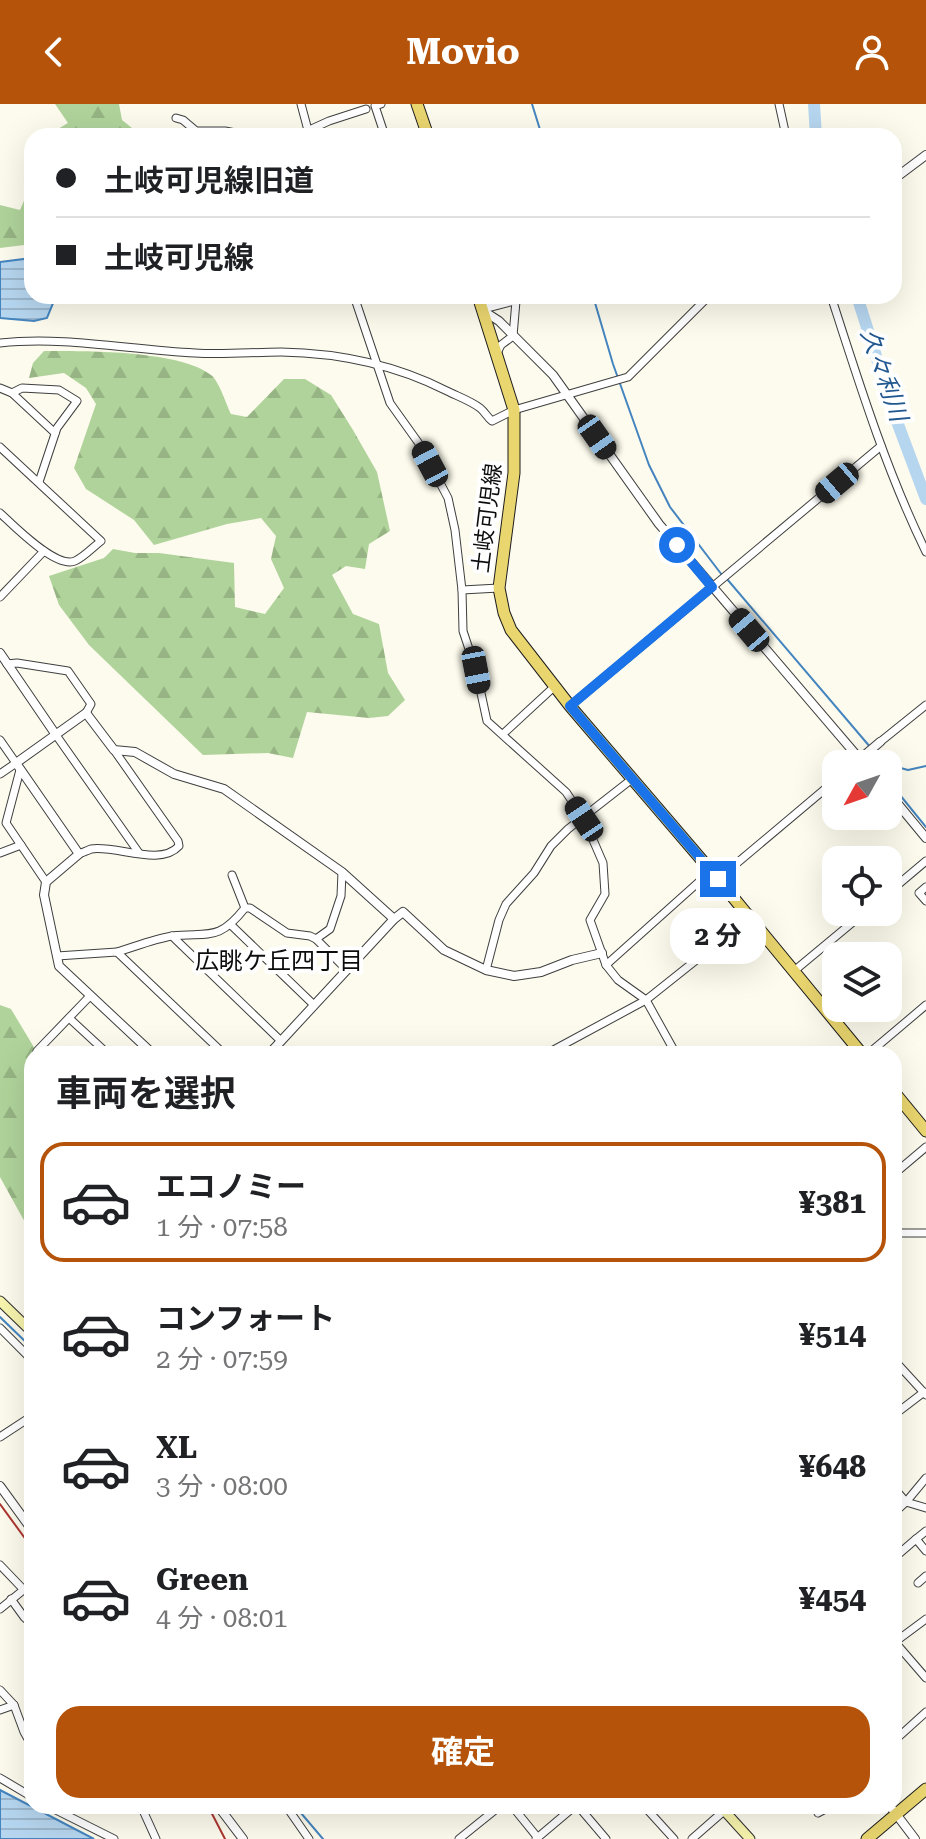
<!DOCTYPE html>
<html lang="ja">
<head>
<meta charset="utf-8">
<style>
  body { margin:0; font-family:"Roboto Serif","Noto Sans JP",serif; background:#f6f6f6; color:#202124; height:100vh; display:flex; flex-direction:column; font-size:30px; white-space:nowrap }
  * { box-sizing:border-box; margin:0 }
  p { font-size:26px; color:#757577 }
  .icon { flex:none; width:44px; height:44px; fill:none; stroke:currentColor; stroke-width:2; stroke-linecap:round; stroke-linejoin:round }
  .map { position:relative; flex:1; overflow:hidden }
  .sheet { position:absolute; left:24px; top:942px; width:878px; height:768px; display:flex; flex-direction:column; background:#fff; border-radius:24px; box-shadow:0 8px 32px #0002 }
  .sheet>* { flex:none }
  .guide { position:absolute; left:24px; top:24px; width:878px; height:176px; border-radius:24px; box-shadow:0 8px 32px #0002; display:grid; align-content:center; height:176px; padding:0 32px; background:#fff }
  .needle { width:52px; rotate:230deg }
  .buttons { position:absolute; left:822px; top:646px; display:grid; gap:16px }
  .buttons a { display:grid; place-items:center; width:80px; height:80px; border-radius:16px; background:#fff; box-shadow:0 8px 32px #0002; font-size:40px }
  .end { position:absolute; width:36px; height:36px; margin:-18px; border:10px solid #1a73e8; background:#fff; box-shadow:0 0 0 4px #fff }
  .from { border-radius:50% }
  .bubble { position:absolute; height:56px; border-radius:24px; background:#fff; box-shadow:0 8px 32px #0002; font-size:26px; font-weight:700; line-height:56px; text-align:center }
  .car { position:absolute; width:24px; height:48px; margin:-24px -12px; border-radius:10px; box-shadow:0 0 6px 2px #0007; background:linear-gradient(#222 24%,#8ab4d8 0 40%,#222 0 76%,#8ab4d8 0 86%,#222 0) }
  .guide b { display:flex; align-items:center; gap:28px; height:76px; font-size:30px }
  .guide b+b { border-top:2px solid #e0e0e0 }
  .guide i { width:20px; height:20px; background:#202124 }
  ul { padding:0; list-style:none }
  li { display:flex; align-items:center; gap:24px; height:120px; margin:0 16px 12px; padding:0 16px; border:4px solid transparent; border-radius:24px }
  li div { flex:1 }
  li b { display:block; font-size:30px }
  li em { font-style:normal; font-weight:700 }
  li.on { border-color:#b45309 }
  li>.icon { width:72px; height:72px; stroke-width:1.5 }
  h2 { padding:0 32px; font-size:36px; line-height:96px }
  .action { display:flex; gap:16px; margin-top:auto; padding:16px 32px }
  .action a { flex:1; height:92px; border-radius:24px; background:#b45309; color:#fff; font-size:32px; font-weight:700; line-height:92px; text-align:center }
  header { display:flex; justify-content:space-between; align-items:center; height:104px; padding:0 32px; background:#b45309; color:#fff; font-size:36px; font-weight:700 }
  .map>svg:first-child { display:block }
  .forest { fill:url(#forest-firs) }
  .water { fill:url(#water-rules); stroke:#4585bf; stroke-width:2 }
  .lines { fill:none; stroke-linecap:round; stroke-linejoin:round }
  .stream { stroke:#4585bf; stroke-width:2 }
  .river { stroke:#b6d6ef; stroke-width:12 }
  .minor-casing { stroke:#3f3f3f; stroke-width:9 }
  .tertiary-casing { stroke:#3f3f3f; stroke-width:10 }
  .secondary-casing { stroke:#2e2e2e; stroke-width:11 }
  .primary-casing { stroke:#1d1d1d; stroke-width:13 }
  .minor { stroke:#fff; stroke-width:7 }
  .tertiary { stroke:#fff; stroke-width:8 }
  .secondary { stroke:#f7f4ae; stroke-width:9 }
  .primary { stroke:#ead66f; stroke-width:11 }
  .rail { stroke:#ad3632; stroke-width:2 }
  .route { stroke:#1a73e8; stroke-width:10 }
  .labels { text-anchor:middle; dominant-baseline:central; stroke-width:8; stroke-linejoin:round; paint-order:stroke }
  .street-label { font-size:22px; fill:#0c0c0c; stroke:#fff }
  .water-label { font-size:24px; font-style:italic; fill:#225890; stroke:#fff }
  .neighbourhood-label { font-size:24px; fill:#0c0c0c; stroke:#fff }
</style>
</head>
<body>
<header><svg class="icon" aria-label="back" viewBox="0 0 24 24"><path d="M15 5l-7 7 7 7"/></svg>Movio<svg class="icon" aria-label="person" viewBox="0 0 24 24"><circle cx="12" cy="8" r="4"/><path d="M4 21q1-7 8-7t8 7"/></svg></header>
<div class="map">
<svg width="926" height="1735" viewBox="0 0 926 1735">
  <defs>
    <pattern id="forest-firs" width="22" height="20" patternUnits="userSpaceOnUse" patternTransform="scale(2)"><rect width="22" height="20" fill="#b0d39b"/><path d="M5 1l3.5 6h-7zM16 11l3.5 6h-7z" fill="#96b484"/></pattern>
    <pattern id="water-rules" width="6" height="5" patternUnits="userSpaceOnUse" patternTransform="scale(2)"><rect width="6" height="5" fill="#b6d6ef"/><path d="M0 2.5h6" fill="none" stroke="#9bb6cc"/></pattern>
  </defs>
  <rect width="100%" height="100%" fill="#fdfbed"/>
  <g class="forest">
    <polygon points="55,0 119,0 122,16 142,32 46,32 68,19"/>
    <polygon points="32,78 32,140 0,144 0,101 20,106"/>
    <path d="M 44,247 C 85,247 179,246 211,271 C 219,277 226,300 231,310 L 247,313 L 284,275 L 305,275 L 331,291 L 353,326 L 377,368 L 390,427 L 369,440 L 365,465 L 346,462 L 332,471 L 353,510 L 379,520 L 388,569 L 405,596 L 388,612 L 369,614 L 307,608 L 293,654 L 268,649 L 203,651 L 89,541 L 59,501 L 49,472 L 104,454 L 113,445 L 135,449 L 159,449 L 234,459 L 235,503 L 265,510 L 284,484 L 271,455 L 276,432 L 261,414 L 227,420 L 154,441 L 134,416 L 86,385 L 74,364 L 96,300 L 86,284 L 64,269 L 29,274 L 33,259 Z"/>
    <polygon points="0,901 11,905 38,950 32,950 32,1131 0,1073"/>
  </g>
  <g class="water">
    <polygon points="32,154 32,192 56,192 47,214 34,217 0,214 0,158"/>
    <polygon points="0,1686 94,1735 0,1735"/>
  </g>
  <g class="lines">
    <g class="stream">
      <polyline points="532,0 542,32"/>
      <polyline points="593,192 613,260 649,361 670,403 722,471"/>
      <polyline points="727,475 871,644"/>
      <polyline points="875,648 896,663 892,678 900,691 926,723"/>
      <polyline points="897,663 908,666 926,662"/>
      <polyline points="0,1213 32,1244"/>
      <polyline points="295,1702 323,1735"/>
    </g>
    <g class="river">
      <polyline points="814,0 816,32"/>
      <polyline points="857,192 896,315 926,395"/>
    </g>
    <g class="minor-casing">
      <g id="minor">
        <polyline points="301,0 309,30"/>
        <polyline points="381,0 375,2 385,32"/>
        <polyline points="779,0 786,32"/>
        <polyline points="176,14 183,16 196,27 225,27 251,32"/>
        <polyline points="296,32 329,17 366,5"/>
        <polyline points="354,192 390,299 420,341 448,394 455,426 462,486 463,527 476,566 487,617 566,688 584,715 603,759 605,790 590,816 606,861 618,876 646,896 676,950"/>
        <path d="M 831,192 C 859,279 886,366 926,448"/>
        <path d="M 0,239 C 65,232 130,246 195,249 C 224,251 253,248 281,248 C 338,249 396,261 447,287 C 457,292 471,297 480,304 C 485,308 487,313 492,317 L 514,306 L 628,273 L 709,192"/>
        <polyline points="497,249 501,241 513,232 516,197"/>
        <polyline points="0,284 12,289 22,284 59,286 77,297 57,324 39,378"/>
        <polyline points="12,289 55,329"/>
        <path d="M 0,343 L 101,437 C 93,443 84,453 75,457 C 56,465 13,421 0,409"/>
        <polyline points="462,486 499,484"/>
        <polyline points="0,493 44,447"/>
        <polyline points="7,560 17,559 68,567 91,600 86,609"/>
        <polyline points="570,602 881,342"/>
        <polyline points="503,630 555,582"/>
        <polyline points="56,631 139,749"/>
        <polyline points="0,636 16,659 0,670"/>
        <polyline points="880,638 926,601"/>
        <polyline points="20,666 6,719 46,778"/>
        <polyline points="0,749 21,741"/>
        <path d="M 79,750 C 81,749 89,746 91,745 C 117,741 160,763 179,742 L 178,737 L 114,646"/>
        <polyline points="232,771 245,804"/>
        <polyline points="718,775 831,680"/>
        <polyline points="926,783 919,789 926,797"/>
        <polyline points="888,789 926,757"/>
        <polyline points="231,821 314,901"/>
        <polyline points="172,832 281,937"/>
        <polyline points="316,835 330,825 341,792 342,768"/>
        <path d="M 117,848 C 134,843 154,835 172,832 C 209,828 218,838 245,804 L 250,804 L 287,829 L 310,832 L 316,835 L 347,866"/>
        <polyline points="57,852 117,848 224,950"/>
        <polyline points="606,861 711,767"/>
        <polyline points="486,866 499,816 506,800 534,769 551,742 568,725 632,675"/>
        <polyline points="794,867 865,808"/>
        <polyline points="69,914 108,950"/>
        <polyline points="40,950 37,947 90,892"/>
        <polyline points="546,950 646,896 749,814"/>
        <polyline points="868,950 926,901"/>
        <polyline points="894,1070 926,1043"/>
        <polyline points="894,1124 901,1129 926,1129"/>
        <polyline points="0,1224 32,1256"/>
        <polyline points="894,1256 926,1291"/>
        <polyline points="894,1311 924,1288"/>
        <polyline points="0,1333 32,1312"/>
        <polyline points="894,1384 906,1398 926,1404"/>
        <polyline points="894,1409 906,1398 926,1374"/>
        <polyline points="916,1435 926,1427"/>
        <polyline points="894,1454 916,1435 926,1447"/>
        <polyline points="0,1461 23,1485"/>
        <polyline points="918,1479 926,1472"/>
        <polyline points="11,1495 24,1513 32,1520"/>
        <polyline points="0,1505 32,1479"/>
        <polyline points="894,1537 926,1574"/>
        <polyline points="895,1538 926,1515"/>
        <polyline points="0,1586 14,1601 24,1628 32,1642"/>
        <polyline points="0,1606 14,1601"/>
        <polyline points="894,1637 926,1608"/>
        <polyline points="0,1674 32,1693"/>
        <polyline points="48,1702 114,1735"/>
        <polyline points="141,1702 156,1735"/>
        <polyline points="286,1702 309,1735"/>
        <polyline points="512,1702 538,1734"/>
        <polyline points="578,1702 606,1735"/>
        <polyline points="644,1702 674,1735"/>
        <polyline points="818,1709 831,1702"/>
        <polyline points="459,1735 500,1702"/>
        <polyline points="536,1735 575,1702"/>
        <polyline points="692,1735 725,1706"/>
      </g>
    </g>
    <g class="tertiary-casing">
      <g id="tertiary">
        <polyline points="894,75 926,51"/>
        <polyline points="482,205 531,192"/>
        <polyline points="482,206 499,217 553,271 659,420 864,660"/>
        <polyline points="0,549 56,631"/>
        <polyline points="854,660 880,638"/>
        <polyline points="831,680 836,675"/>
        <polyline points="888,688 926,734"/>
        <polyline points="153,950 59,862 44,791 46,778 79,750 16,659 86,609 114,646 135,648 174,670 224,685 342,768 394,815"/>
        <polyline points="269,950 394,815 403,808 444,846 486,866 514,872 541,868 572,856 602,849"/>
        <polyline points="0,1382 32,1426"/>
        <polyline points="218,1702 243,1735"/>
        <polyline points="890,1702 915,1735"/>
      </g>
    </g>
    <g class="secondary-casing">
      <g id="secondary">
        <polyline points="0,1197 32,1228"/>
        <polyline points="720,1702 750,1735"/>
      </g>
    </g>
    <g class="primary-casing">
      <g id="primary">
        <polyline points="417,0 428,32"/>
        <polyline points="478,192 514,306 514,369 499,484 504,509 511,526 570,602 718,775 862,950"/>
        <polyline points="894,988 926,1027"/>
        <polyline points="867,1735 926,1685"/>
      </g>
    </g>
    <use href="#minor" class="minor"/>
    <use href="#tertiary" class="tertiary"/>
    <use href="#secondary" class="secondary"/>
    <use href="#primary" class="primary"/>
    <g class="rail">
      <polyline points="0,1400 32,1444"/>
      <polyline points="208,1702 225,1735"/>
    </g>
  </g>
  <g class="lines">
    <polyline class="route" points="677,441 712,483 570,602 718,775"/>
  </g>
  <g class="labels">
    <g class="street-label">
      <text transform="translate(487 414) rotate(-83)">土岐可児線</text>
    </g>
    <g class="water-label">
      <text transform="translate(884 271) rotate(71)">久々利川</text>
    </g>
    <g class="neighbourhood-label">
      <text x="279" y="857">広眺ケ丘四丁目</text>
    </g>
  </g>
</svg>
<div class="buttons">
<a><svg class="needle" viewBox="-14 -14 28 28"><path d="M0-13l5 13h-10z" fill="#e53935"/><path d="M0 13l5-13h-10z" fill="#757577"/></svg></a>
<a><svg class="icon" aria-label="locate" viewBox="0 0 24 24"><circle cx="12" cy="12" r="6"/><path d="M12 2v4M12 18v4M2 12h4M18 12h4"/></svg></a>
<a><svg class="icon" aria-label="layers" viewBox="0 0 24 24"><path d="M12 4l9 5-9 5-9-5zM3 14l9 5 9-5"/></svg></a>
</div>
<i class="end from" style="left:677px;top:441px"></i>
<i class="end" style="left:718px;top:775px"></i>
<div class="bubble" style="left:670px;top:804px;width:96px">2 分</div>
<i class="car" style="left:597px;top:333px;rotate:145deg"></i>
<i class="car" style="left:430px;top:360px;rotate:332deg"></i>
<i class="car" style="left:837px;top:379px;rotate:230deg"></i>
<i class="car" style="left:749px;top:526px;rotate:320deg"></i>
<i class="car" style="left:476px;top:566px;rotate:169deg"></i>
<i class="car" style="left:584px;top:715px;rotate:326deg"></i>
<div class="guide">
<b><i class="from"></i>土岐可児線旧道</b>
<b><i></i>土岐可児線</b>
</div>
<section class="sheet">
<h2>車両を選択</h2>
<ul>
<li class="on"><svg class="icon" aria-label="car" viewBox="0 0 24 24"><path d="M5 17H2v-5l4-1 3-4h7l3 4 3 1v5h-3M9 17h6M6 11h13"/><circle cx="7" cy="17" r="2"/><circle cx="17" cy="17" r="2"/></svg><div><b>エコノミー</b><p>1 分 · 07:58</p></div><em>¥381</em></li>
<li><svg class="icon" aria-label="car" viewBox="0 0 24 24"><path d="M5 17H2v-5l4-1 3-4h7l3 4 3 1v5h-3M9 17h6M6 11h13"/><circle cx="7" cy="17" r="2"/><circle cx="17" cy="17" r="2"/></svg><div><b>コンフォート</b><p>2 分 · 07:59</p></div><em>¥514</em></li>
<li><svg class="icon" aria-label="car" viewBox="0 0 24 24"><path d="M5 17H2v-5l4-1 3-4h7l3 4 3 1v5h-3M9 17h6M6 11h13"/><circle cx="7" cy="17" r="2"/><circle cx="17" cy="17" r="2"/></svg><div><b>XL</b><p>3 分 · 08:00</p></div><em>¥648</em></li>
<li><svg class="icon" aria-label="car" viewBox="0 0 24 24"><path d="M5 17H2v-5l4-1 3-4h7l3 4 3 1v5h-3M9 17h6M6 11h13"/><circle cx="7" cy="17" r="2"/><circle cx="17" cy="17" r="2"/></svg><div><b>Green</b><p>4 分 · 08:01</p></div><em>¥454</em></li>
</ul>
<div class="action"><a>確定</a></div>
</section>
</div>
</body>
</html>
